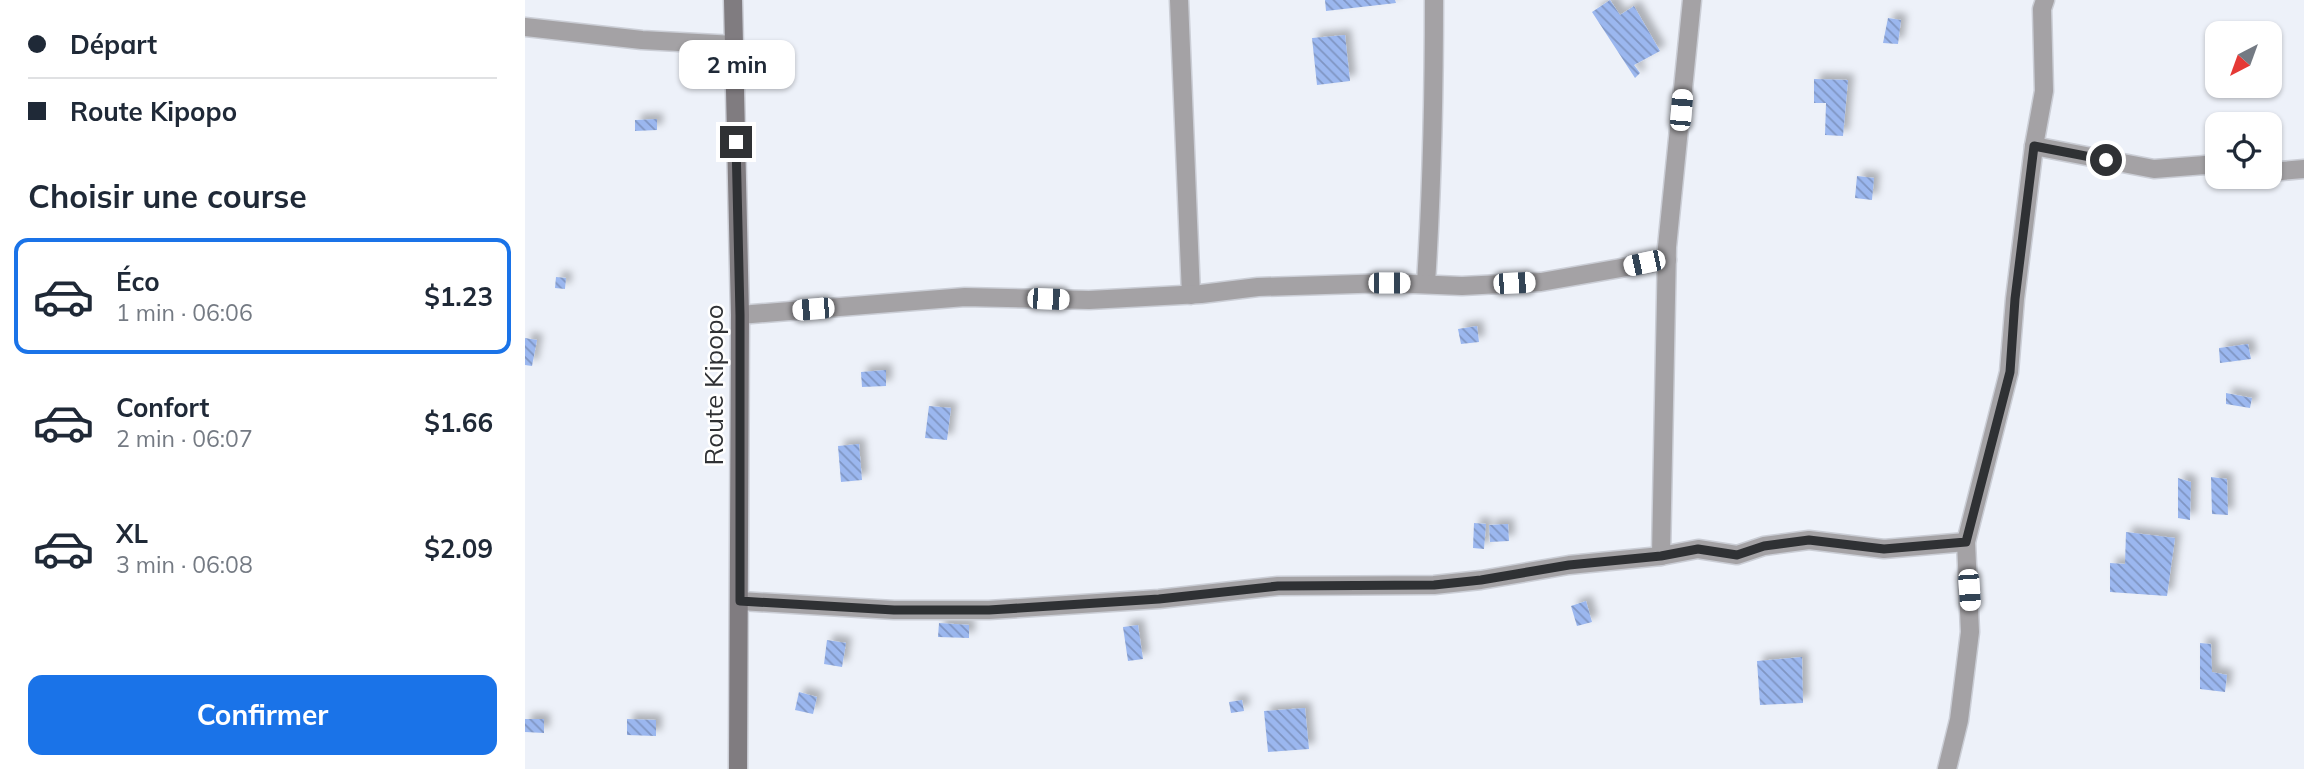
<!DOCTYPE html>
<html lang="fr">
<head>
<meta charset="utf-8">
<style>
  body { margin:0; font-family:Mulish,sans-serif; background:#f2f2f3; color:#1f2937; height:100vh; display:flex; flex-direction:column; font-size:26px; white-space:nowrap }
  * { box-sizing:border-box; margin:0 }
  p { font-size:23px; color:#747a83 }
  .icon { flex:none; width:38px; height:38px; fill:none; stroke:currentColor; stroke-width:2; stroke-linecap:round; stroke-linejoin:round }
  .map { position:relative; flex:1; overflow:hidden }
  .details { display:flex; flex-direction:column; background:#fff; width:525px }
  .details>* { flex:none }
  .top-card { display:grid; align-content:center; height:154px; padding:0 28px; background:#fff }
  .needle { width:46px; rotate:221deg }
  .tools { position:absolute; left:1680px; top:21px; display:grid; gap:14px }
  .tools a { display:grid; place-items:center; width:77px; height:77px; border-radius:14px; background:#fff; box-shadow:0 2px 5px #0004; font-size:35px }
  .end { position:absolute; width:32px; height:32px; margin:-16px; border:9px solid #2f3134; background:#fff; box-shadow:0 0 0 4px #fff }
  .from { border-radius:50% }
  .bubble { position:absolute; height:49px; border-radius:14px; background:#fff; box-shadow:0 2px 5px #0004; font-size:23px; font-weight:700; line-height:49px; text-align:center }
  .car { position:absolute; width:21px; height:42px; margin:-21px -10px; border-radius:9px; box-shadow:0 0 5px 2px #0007; background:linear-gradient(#fff 24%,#345 0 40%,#fff 0 76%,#345 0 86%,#fff 0) }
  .top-card b { display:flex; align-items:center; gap:24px; height:66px; font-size:26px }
  .top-card b+b { border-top:2px solid #e0e1e3 }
  .top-card i { width:18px; height:18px; background:#1f2937 }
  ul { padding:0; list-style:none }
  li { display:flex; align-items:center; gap:21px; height:116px; margin:0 14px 10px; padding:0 14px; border:4px solid transparent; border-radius:14px }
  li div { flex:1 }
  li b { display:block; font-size:26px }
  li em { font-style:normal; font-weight:700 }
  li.selected { border-color:#1a73e8 }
  li>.icon { width:63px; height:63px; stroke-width:1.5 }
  h2 { padding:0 28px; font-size:32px; line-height:84px }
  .button { display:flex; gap:14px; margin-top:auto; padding:14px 28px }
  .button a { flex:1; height:80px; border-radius:14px; background:#1a73e8; color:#fff; font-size:28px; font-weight:700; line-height:80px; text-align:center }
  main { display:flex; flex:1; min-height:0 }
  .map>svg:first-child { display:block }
  .building { fill:url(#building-back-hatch); filter:url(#shadow) }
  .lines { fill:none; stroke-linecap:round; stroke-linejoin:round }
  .minor-casing { stroke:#cbced6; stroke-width:21 }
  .secondary-casing { stroke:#cbced6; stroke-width:21 }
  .minor { stroke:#a4a2a5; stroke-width:18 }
  .secondary { stroke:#807c80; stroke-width:18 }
  .route { stroke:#2f3134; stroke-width:9 }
  .labels { text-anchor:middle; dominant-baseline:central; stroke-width:5; stroke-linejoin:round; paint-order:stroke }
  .street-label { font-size:26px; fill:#2f3134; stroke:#fff }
</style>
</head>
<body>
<main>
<section class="details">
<div class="top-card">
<b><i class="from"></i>Départ</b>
<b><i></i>Route Kipopo</b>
</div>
<h2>Choisir une course</h2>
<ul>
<li class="selected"><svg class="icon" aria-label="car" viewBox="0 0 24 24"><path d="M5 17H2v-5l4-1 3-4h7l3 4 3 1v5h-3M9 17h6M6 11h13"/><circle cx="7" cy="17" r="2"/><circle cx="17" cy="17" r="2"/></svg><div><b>Éco</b><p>1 min · 06:06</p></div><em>$1.23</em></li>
<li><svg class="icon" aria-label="car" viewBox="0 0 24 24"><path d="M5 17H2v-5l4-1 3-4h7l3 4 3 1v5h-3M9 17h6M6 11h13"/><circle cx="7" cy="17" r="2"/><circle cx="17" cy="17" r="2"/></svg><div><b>Confort</b><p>2 min · 06:07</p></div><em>$1.66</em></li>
<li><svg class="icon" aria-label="car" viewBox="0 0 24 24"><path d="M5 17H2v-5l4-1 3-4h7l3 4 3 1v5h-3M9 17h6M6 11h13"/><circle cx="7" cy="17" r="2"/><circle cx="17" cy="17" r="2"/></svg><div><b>XL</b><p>3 min · 06:08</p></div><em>$2.09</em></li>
</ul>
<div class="button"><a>Confirmer</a></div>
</section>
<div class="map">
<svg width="1779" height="769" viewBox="0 0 1779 769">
  <defs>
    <pattern id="building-back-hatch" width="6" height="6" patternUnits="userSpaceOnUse" patternTransform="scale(1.75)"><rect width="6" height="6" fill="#9bb7ef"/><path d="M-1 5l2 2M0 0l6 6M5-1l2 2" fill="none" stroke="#7f95c2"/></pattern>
    <filter id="shadow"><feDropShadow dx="6" dy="-6" stdDeviation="3.5" flood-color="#0004"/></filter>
  </defs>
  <rect width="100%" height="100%" fill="#edf1f9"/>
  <g class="building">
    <polygon points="800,0 870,0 871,3 801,11"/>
    <polygon points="1085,0 1095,15 1109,6 1135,51 1109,65 1115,73 1110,78 1067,12"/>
    <polygon points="1363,18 1376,20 1373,44 1358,43"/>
    <polygon points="820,35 825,81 792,85 787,38"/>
    <polygon points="1289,79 1323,80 1318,136 1300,135 1301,103 1289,103"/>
    <polygon points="132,119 132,130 110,131 110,120"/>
    <polygon points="1332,176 1349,178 1347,200 1330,198"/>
    <polygon points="31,277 41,278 40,289 30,288"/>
    <polygon points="952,326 954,342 936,344 933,329"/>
    <polygon points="0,338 12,340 7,366 0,365"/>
    <polygon points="1723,344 1726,359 1695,363 1694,348"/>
    <polygon points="361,370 361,386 337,387 336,372"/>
    <polygon points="1701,393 1727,398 1725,408 1701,404"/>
    <polygon points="404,406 426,408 422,440 400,438"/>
    <polygon points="334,444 337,480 316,482 313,446"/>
    <polygon points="1686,477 1702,479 1703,515 1687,514"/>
    <polygon points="1653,478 1666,482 1665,520 1653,518"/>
    <polygon points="949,523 961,524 959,549 948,548"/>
    <polygon points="983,524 984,541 965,542 964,525"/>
    <polygon points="1601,532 1650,538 1642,596 1585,592 1585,563 1600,564"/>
    <polygon points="1061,601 1067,622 1052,626 1046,606"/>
    <polygon points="414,623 444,625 444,638 413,637"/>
    <polygon points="613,625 618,659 603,661 598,627"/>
    <polygon points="302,640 321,643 317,667 299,664"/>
    <polygon points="1675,643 1686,644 1687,672 1702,675 1700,692 1675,689"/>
    <polygon points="1277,657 1278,703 1235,705 1232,661"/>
    <polygon points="274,692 292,697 288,714 270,710"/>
    <polygon points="717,700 719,711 706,713 704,702"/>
    <polygon points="780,708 784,749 743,752 739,711"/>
    <polygon points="0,719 19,719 19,733 0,732"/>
    <polygon points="102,719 131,720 131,736 102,735"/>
  </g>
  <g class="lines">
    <g class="minor-casing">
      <g id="minor">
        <polyline points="654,0 666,295"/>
        <polyline points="0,27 117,40 210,45"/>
        <polyline points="1509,146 1629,169 1680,165 1692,167"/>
        <polyline points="1745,172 1779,169"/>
        <path d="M 901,283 C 907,188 909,95 909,0"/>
        <polyline points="215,315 440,297 564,300 676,294 733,287 864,283 937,286 1016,282 1142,260"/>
        <polyline points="1136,556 1142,247 1167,0"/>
        <polyline points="215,601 369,610 464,610 634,599 753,586 909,585 956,580 1044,565 1136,556 1173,549 1212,555 1239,546 1284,540 1359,549 1441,542"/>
        <polyline points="1422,769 1434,720 1445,632 1441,542 1484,372 1490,299 1509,146 1519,91 1517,9 1520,0"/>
      </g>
    </g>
    <g class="secondary-casing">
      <polyline id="secondary" points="208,0 215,315 213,769"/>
    </g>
    <use href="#minor" class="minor"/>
    <use href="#secondary" class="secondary"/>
  </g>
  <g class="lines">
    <polyline class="route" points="211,142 215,315 215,601 369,610 464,610 634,599 753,586 909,585 956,580 1044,565 1136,556 1173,549 1212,555 1239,546 1284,540 1359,549 1441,542 1485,372 1490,299 1509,146 1581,160"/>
  </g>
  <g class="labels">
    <g class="street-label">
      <text transform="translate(188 385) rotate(-90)">Route Kipopo</text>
    </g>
  </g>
</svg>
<div class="tools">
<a><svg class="needle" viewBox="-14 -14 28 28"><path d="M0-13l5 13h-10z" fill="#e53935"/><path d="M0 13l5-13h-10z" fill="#747a83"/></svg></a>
<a><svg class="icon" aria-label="locate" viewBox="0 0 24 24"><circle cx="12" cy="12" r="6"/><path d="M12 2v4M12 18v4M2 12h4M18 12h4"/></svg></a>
</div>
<i class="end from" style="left:1581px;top:160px"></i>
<i class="end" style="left:211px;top:142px"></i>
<div class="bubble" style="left:154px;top:40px;width:116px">2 min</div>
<i class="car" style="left:1156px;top:110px;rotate:5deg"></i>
<i class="car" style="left:1119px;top:263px;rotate:258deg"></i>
<i class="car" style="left:864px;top:283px;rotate:90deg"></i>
<i class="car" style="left:989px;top:283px;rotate:87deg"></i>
<i class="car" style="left:523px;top:299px;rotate:92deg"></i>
<i class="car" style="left:288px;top:309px;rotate:265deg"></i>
<i class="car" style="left:1444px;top:590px;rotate:176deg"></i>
</div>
</main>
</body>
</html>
